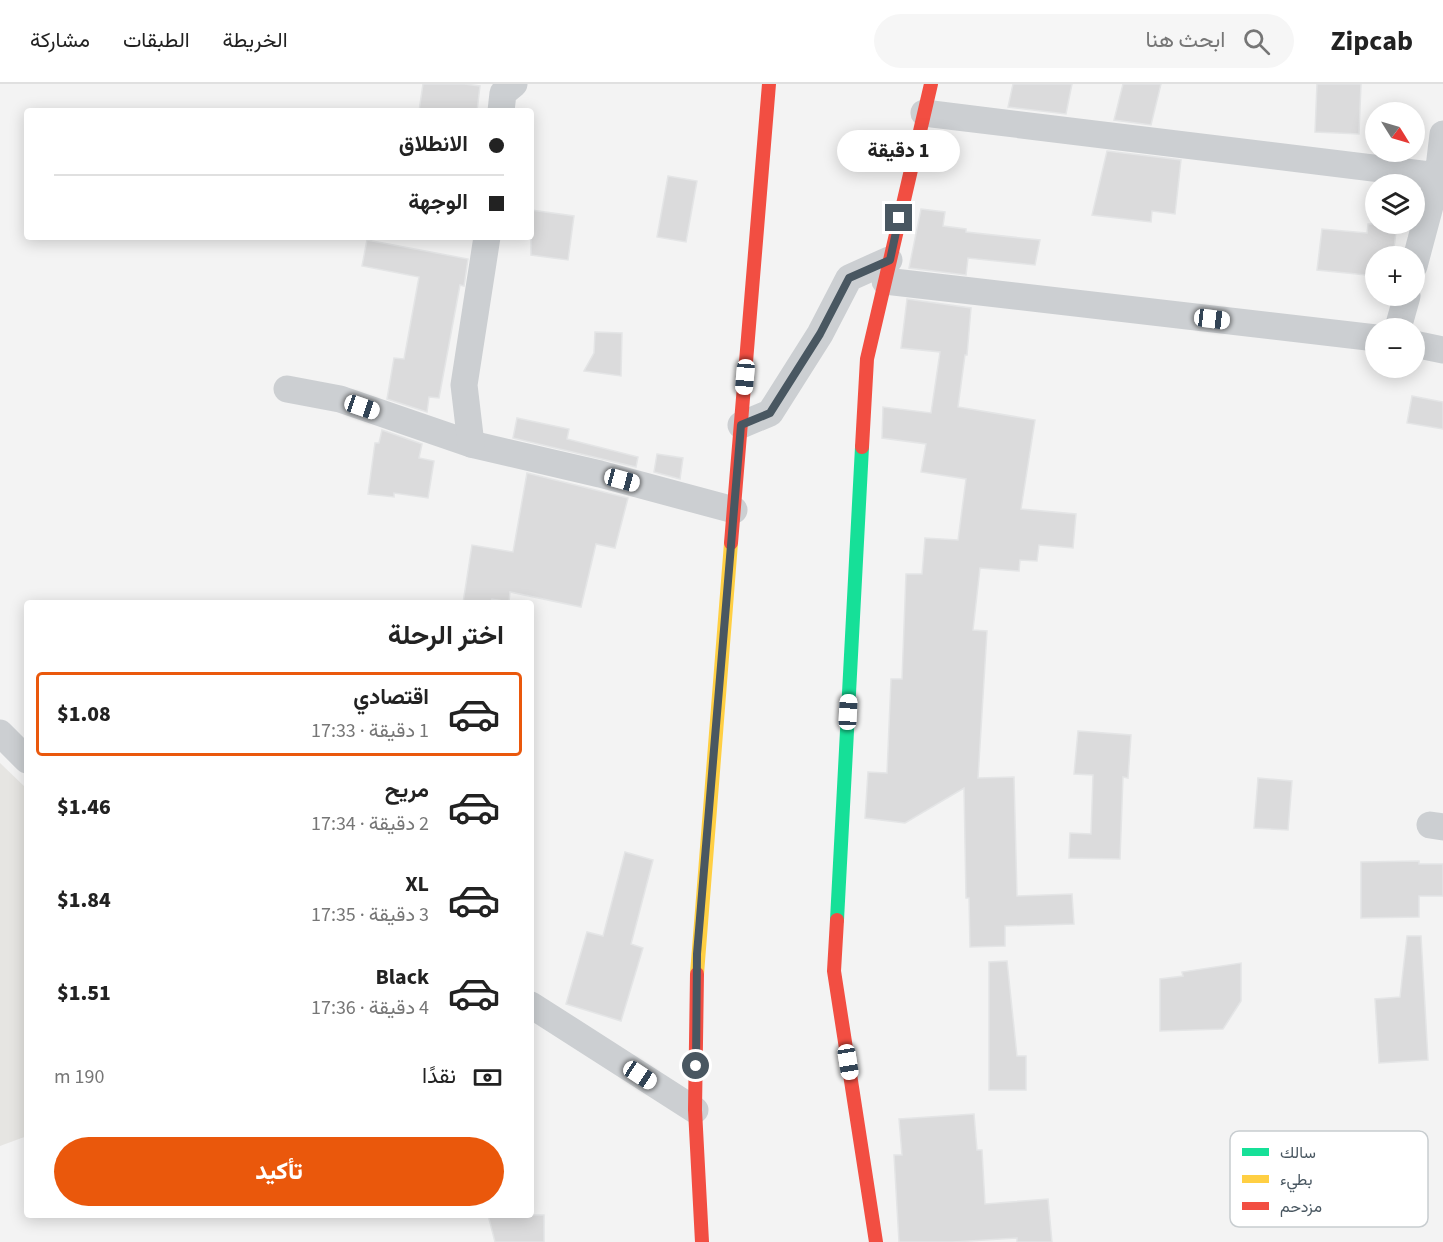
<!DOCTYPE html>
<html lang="ar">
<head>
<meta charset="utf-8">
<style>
  body { margin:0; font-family:"Source Sans 3",Vazirmatn,sans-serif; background:#f6f6f6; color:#222; direction:rtl; height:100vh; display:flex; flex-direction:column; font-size:22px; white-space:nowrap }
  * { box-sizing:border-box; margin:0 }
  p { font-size:20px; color:#767676 }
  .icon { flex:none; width:33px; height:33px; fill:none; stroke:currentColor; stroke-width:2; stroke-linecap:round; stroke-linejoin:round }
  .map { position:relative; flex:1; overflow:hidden; direction:ltr }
  .details { position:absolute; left:24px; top:516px; width:510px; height:618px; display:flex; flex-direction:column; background:#fff; border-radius:6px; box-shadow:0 3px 15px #0003; direction:rtl }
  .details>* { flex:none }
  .banner { position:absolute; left:24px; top:24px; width:510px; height:132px; border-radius:6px; box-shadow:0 3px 15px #0003; direction:rtl; display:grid; align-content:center; height:132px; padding:0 30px; background:#fff }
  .needle { width:39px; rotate:127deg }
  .buttons { position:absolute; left:1365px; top:18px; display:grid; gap:12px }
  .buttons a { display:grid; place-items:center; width:60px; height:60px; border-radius:50%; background:#fff; box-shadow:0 3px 15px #0003; font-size:30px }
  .end { position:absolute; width:27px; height:27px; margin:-14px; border:8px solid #495761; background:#fff; box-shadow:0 0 0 3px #fff }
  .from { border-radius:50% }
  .bubble { position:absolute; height:42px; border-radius:21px; background:#fff; box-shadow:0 3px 15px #0003; font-size:20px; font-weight:800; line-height:42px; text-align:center; direction:rtl }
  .car { position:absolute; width:18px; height:36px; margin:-18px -9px; border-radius:8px; box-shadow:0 0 4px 2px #0007; background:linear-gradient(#fff 24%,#345 0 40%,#fff 0 76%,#345 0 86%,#fff 0) }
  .banner b { display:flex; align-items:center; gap:21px; height:57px; font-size:22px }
  .banner b+b { border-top:2px solid #e0e0e0 }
  .banner i { width:15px; height:15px; background:#222 }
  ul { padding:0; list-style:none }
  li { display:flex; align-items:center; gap:18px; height:84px; margin:0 12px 9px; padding:0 18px; border:3px solid transparent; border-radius:6px }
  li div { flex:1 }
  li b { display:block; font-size:22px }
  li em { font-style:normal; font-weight:800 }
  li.selected { border-color:#ea580c }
  li>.icon { width:54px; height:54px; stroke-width:1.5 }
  h2 { padding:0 30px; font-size:27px; line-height:72px }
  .pay { display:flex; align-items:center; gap:15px; height:66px; padding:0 30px; font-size:22px }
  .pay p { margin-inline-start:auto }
  .action { display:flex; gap:12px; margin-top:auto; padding:12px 30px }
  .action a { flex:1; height:69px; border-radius:36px; background:#ea580c; color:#fff; font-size:24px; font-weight:800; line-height:69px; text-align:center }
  header { display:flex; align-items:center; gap:36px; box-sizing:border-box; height:84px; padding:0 30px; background:#fff; border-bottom:2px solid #e0e0e0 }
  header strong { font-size:28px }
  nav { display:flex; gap:33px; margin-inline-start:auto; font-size:21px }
  .search { width:420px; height:54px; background:#f6f6f6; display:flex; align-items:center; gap:15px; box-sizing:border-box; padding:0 21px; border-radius:33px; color:#767676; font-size:22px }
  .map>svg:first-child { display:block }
  .commercial { fill:#e6e5e2 }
  .building { fill:#dbdbdc; stroke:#e4e5e6; stroke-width:1.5 }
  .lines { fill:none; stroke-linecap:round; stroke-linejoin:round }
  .street { stroke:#cccfd2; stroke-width:27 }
  .fast { stroke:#16e098; stroke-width:14 }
  .slow { stroke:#ffcf43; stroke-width:14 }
  .jam { stroke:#f24e42; stroke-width:14 }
  .route { stroke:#495761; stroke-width:8 }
  .key { fill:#fff; stroke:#c8cdd0; stroke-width:1.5 }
  .key-label { font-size:16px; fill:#495761 }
</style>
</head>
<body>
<header>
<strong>Zipcab</strong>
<div class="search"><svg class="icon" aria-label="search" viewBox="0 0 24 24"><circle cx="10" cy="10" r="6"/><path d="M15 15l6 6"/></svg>ابحث هنا</div>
<nav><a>الخريطة</a><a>الطبقات</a><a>مشاركة</a></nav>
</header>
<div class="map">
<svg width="1443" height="1158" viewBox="0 0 1443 1158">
  <rect width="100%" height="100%" fill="#f3f3f3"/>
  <polygon class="commercial" points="0,679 27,705 27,1052 0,1062"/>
  <g class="building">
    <polygon points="423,0 465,0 480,2 477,27 419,27"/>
    <polygon points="1013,0 1072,0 1066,30 1008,23"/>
    <polygon points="1123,0 1161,0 1151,41 1114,36"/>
    <polygon points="1317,0 1361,0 1359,50 1315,48"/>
    <polygon points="1107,67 1181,76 1175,130 1152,127 1151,138 1092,131"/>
    <polygon points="668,92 697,97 686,158 657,153"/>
    <polygon points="921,125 945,128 943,142 966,145 966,148 1040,156 1035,181 968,174 966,191 909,184"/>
    <polygon points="531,126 574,132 568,176 531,171"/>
    <polygon points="1368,140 1397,140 1393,172 1376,172 1376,192 1317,186 1322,145 1367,149"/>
    <polygon points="367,156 468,175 464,202 460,201 439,314 429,313 427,328 387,315 394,274 404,275 419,193 362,182"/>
    <polygon points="907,215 971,224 967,271 965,271 958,323 1035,336 1021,425 1076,430 1073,464 1039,461 1037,477 1020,476 1019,487 980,484 973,546 987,547 978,694 1014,693 1017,812 1072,810 1074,840 1005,842 1005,862 970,863 969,814 966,814 964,704 905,739 865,734 868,688 887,689 891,595 902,595 906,490 922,490 925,454 958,456 966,395 921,388 926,360 882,354 883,323 931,329 940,268 901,264"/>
    <polygon points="595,248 622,249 621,292 584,287 594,269"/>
    <polygon points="1412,312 1443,318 1443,345 1407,339"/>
    <polygon points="517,334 569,345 567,355 638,373 636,383 513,354"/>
    <polygon points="382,346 422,360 419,374 434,377 428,414 394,409 394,413 368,410 375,359 379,359"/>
    <polygon points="657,370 683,374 680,395 654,388"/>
    <polygon points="527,389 628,414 615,464 596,460 581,523 510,508 509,518 492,515 491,519 463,519 472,461 513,468"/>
    <polygon points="1078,647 1131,651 1128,694 1123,693 1120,775 1069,774 1070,749 1091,750 1093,691 1074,690"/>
    <polygon points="1258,694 1292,697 1288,746 1254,744"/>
    <polygon points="625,768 653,776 631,860 643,864 621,937 566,920 587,848 603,852"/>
    <polygon points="1419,777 1419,780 1443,780 1443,812 1419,812 1419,833 1361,834 1361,778"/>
    <polygon points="1407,852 1421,852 1428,976 1379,979 1375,915 1400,913"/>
    <polygon points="1007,877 1017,972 1026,972 1026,1006 989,1006 989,878"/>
    <polygon points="1241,879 1241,917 1223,945 1160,947 1160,895 1183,892 1182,888"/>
    <polygon points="974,1030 977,1066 982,1066 985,1120 1048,1115 1052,1158 1017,1158 1017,1154 953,1158 899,1158 894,1071 902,1071 899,1035"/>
    <polygon points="488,1131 544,1131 544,1158 495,1158"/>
  </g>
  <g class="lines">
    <g class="street">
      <polyline points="501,27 503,9 514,0"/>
      <polyline points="924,29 1438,92 1443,50"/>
      <polyline points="1414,182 1438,92"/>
      <polyline points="885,197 1376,254"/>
      <polyline points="1398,244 1407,212"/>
      <polyline points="1414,260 1443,266"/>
      <polyline points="287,305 340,315 471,360 600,390 734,426"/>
      <polyline points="741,341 770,329 820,250 849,194 889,176"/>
      <polyline points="471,360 464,301 487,153"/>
      <polyline points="0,649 27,676"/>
      <polyline points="1430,741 1443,743"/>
      <polyline points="531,921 695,1026"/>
    </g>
    <polyline class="fast" points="837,836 862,363"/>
    <polyline class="slow" points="697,890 731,459"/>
    <g class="jam">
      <polyline points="862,363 867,275 931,0"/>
      <polyline points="731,459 769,0"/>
      <polyline points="837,836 834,887 876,1158"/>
      <polyline points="697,890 695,1026 702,1158"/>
    </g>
  </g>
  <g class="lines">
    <polyline class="route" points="696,982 697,870 741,341 770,329 820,250 849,194 890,176 899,134"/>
  </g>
  <rect x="1230" y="1047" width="198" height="96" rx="9" class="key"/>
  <rect x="1242" y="1064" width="27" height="8" fill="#16e098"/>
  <rect x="1242" y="1091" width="27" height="8" fill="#ffcf43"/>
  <rect x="1242" y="1118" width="27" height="8" fill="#f24e42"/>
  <g class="key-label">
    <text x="1280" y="1074">سالك</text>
    <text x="1280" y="1101">بطيء</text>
    <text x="1280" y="1128">مزدحم</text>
  </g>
</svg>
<div class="buttons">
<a><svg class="needle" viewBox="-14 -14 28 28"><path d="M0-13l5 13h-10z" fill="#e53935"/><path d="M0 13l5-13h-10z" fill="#767676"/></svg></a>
<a><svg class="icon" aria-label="layers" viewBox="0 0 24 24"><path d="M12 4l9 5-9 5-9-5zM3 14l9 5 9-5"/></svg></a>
<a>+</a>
<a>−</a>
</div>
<i class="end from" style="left:696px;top:982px"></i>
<i class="end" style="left:899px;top:134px"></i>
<div class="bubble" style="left:837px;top:46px;width:123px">1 دقيقة</div>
<i class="car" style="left:1212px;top:235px;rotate:97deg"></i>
<i class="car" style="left:745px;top:293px;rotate:185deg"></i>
<i class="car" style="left:362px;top:323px;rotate:109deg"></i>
<i class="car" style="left:622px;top:396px;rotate:105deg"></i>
<i class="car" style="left:848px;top:628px;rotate:3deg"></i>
<i class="car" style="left:848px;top:978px;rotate:171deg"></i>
<i class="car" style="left:640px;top:991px;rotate:123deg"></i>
<div class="banner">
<b><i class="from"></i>الانطلاق</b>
<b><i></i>الوجهة</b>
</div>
<section class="details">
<h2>اختر الرحلة</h2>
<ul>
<li class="selected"><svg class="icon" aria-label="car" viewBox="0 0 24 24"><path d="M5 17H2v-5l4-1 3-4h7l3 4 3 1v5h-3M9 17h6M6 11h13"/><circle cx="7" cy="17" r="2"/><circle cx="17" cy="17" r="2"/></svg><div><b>اقتصادي</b><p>1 دقيقة · 17:33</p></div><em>$1.08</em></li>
<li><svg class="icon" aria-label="car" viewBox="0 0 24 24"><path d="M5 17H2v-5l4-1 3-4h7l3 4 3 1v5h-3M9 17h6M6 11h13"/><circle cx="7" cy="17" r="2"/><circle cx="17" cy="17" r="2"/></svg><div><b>مريح</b><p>2 دقيقة · 17:34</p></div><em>$1.46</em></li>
<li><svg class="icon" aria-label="car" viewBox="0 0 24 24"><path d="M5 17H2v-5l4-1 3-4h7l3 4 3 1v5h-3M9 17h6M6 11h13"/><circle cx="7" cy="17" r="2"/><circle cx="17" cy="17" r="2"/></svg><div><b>XL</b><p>3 دقيقة · 17:35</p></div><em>$1.84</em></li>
<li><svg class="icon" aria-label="car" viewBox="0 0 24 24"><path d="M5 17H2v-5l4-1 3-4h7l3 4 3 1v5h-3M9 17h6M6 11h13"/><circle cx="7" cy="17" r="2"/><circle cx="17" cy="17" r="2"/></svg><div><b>Black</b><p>4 دقيقة · 17:36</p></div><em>$1.51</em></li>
</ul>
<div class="pay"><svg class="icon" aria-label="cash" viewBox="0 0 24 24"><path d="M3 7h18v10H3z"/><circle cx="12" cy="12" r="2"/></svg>نقدًا<p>190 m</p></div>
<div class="action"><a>تأكيد</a></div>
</section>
</div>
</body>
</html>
